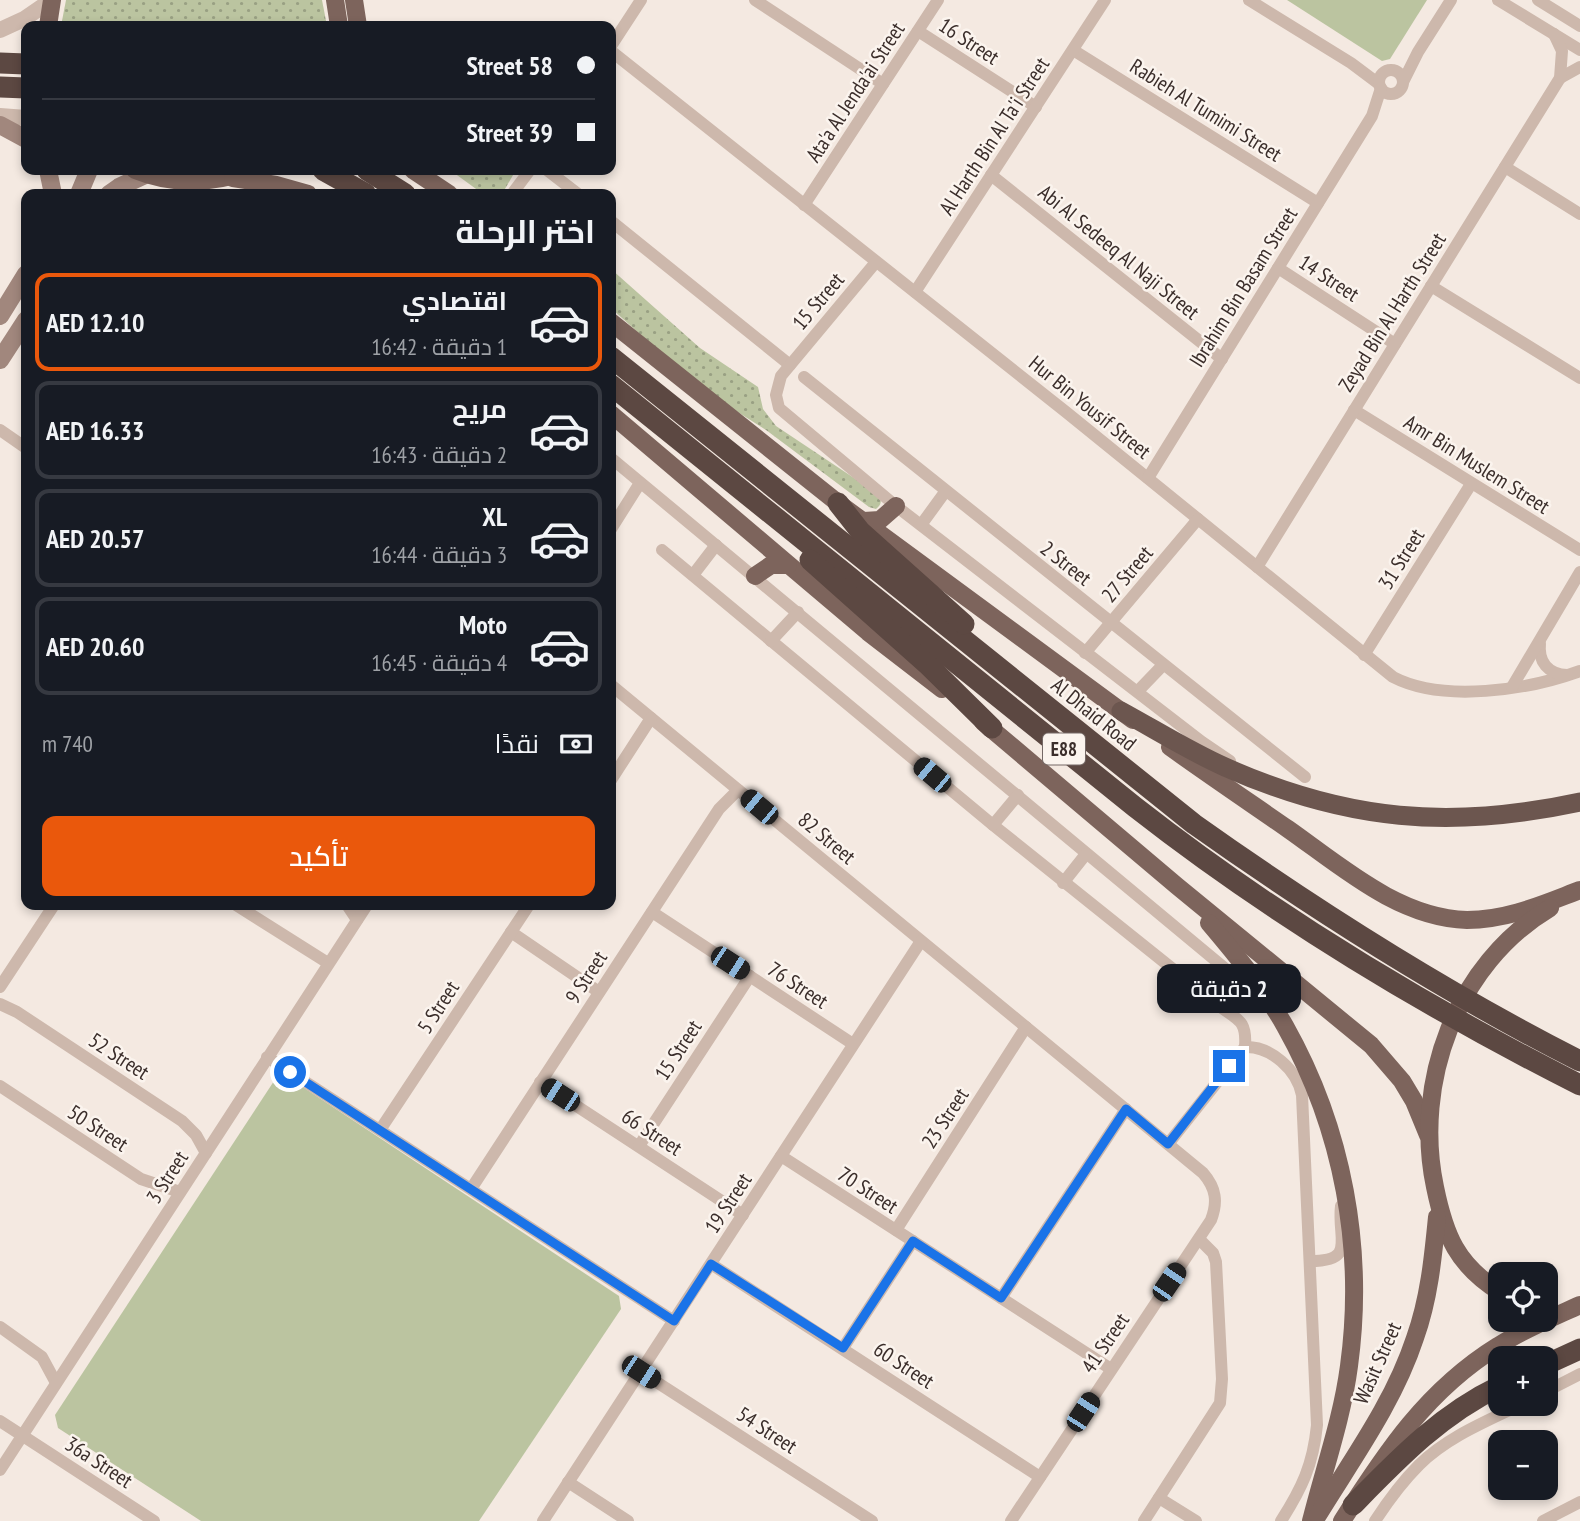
<!DOCTYPE html>
<html lang="ar">
<head>
<meta charset="utf-8">
<style>
  body { margin:0; font-family:"PT Sans Narrow",Cairo,sans-serif; background:#20242c; color:#f1f3f6; direction:rtl; height:100vh; display:flex; flex-direction:column; font-size:26px; white-space:nowrap }
  * { box-sizing:border-box; margin:0 }
  p { font-size:23px; color:#9ea1a6 }
  .icon { flex:none; width:38px; height:38px; fill:none; stroke:currentColor; stroke-width:2; stroke-linecap:round; stroke-linejoin:round }
  .map { position:relative; flex:1; overflow:hidden; direction:ltr }
  .details { position:absolute; left:21px; top:189px; width:595px; height:721px; display:flex; flex-direction:column; background:#171b24; border-radius:14px; box-shadow:0 4px 10px #0003; direction:rtl }
  .details>* { flex:none }
  .top-card { position:absolute; left:21px; top:21px; width:595px; height:154px; border-radius:14px; box-shadow:0 4px 10px #0003; direction:rtl; display:grid; align-content:center; height:154px; padding:0 21px; background:#171b24 }
  .controls { position:absolute; left:1488px; top:1262px; display:grid; gap:14px }
  .controls a { display:grid; place-items:center; width:70px; height:70px; border-radius:14px; background:#171b24; box-shadow:0 4px 10px #0003; font-size:35px }
  .end { position:absolute; width:32px; height:32px; margin:-16px; border:9px solid #1a73e8; background:#fff; box-shadow:0 0 0 4px #fff }
  .from { border-radius:50% }
  .bubble { position:absolute; height:49px; border-radius:14px; background:#171b24; box-shadow:0 4px 10px #0003; font-size:23px; font-weight:600; line-height:49px; text-align:center; direction:rtl }
  .car { position:absolute; width:21px; height:42px; margin:-21px -10px; border-radius:9px; box-shadow:0 0 5px 2px #0007; background:linear-gradient(#222 24%,#8ab4d8 0 40%,#222 0 76%,#8ab4d8 0 86%,#222 0) }
  .top-card b { display:flex; align-items:center; gap:24px; height:66px; font-size:26px }
  .top-card b+b { border-top:2px solid #363941 }
  .top-card i { width:18px; height:18px; background:#f1f3f6 }
  ul { padding:0; list-style:none }
  li { display:flex; align-items:center; gap:21px; height:98px; margin:0 14px 10px; padding:0 7px; border:4px solid #363941; border-radius:14px }
  li div { flex:1 }
  li b { display:block; font-size:26px }
  li em { font-style:normal; font-weight:600 }
  li.current { border-color:#ea580c }
  li>.icon { width:63px; height:63px; stroke-width:1.5 }
  h2 { padding:0 21px; font-size:32px; line-height:84px }
  .pay { display:flex; align-items:center; gap:18px; height:77px; padding:0 21px; font-size:26px }
  .pay p { margin-inline-start:auto }
  .action { display:flex; gap:14px; margin-top:auto; padding:14px 21px }
  .action a { flex:1; height:80px; border-radius:14px; background:#ea580c; color:#fff; font-size:28px; font-weight:600; line-height:80px; text-align:center }
  .map>svg:first-child { display:block }
  .grass { fill:url(#grass-dots) }
  .park { fill:#bbc4a0 }
  .lines { fill:none; stroke-linecap:round; stroke-linejoin:round }
  .minor { stroke:#cdb8ac; stroke-width:12 }
  .tertiary { stroke:#cdb8ac; stroke-width:16 }
  .secondary { stroke:#a1877d; stroke-width:18 }
  .primary { stroke:#7d645c; stroke-width:18 }
  .trunk { stroke:#6c564f; stroke-width:19 }
  .motorway { stroke:#5c4842; stroke-width:21 }
  .route { stroke:#1a73e8; stroke-width:9 }
  .labels { text-anchor:middle; dominant-baseline:central; stroke-width:5; stroke-linejoin:round; paint-order:stroke }
  .shield { fill:#fbf4ee; stroke:#756966; stroke-width:2 }
  .shield-label { font-size:19px; font-weight:bold; fill:#3b2e2b }
  .street-label { font-size:21px; fill:#3b2e2b; stroke:#fbf4ee }
</style>
</head>
<body>
<div class="map">
<svg width="1580" height="1521" viewBox="0 0 1580 1521">
  <defs>
    <pattern id="grass-dots" width="8" height="8" patternUnits="userSpaceOnUse" patternTransform="scale(1.75)"><rect width="8" height="8" fill="#bbc4a0"/><path d="M2 2h.1M6 6h.1" fill="none" stroke="#99a083" stroke-width="1.8" stroke-linecap="round"/></pattern>
  </defs>
  <rect width="100%" height="100%" fill="#f4e9e1"/>
  <g class="grass">
    <polygon points="66,0 322,0 327,26 61,26"/>
    <polygon points="450,170 516,170 502,194 483,194"/>
    <path d="M 611,269 L 700,348 L 758,387 L 763,409 L 776,426 L 878,494 C 882,500 882,504 876,509 L 869,507 L 766,430 L 697,386 L 611,308 Z"/>
  </g>
  <g class="park">
    <polygon points="1287,0 1427,0 1390,59 1382,61"/>
    <polygon points="289,1078 619,1296 621,1309 479,1521 201,1521 58,1428 55,1415 274,1081"/>
  </g>
  <g class="lines">
    <g class="minor">
      <polyline points="755,0 883,84"/>
      <polyline points="1249,0 1351,63 1379,84"/>
      <polyline points="1498,0 1580,50"/>
      <polyline points="1538,0 1580,26"/>
      <polyline points="918,31 1036,107"/>
      <polyline points="611,46 641,0"/>
      <polyline points="1073,50 1318,203"/>
      <path d="M 611,51 L 1066,412 L 1393,677 C 1443,703 1528,690 1580,671"/>
      <circle cx="1391" cy="82" r="12"/>
      <polyline points="1560,78 1580,67"/>
      <polyline points="1403,82 1418,52 1451,0"/>
      <polyline points="1505,167 1580,214"/>
      <polyline points="547,170 578,194"/>
      <polyline points="991,175 1222,359"/>
      <polyline points="512,194 530,170"/>
      <polyline points="804,205 938,0"/>
      <polyline points="611,221 790,365"/>
      <polyline points="876,262 781,376 776,395 779,408 896,506 1202,742 1230,761"/>
      <polyline points="1278,268 1395,344"/>
      <polyline points="1431,286 1580,378"/>
      <polyline points="915,292 1105,0"/>
      <polyline points="804,377 1305,777"/>
      <polyline points="1354,410 1580,550"/>
      <polyline points="0,430 26,448"/>
      <polyline points="611,458 1245,985 1264,996"/>
      <polyline points="1148,478 1372,116 1381,88"/>
      <polyline points="921,525 945,492"/>
      <polyline points="611,529 640,483"/>
      <path d="M 662,550 L 993,825 L 1219,1006 C 1238,1020 1247,1020 1245,1047"/>
      <polyline points="1257,567 1560,78 1562,51 1554,34"/>
      <polyline points="693,575 716,545"/>
      <polyline points="771,641 798,612"/>
      <path d="M 1540,643 C 1538,662 1548,674 1567,675"/>
      <polyline points="1085,653 1198,519"/>
      <polyline points="1364,655 1471,484"/>
      <path d="M 611,685 L 1203,1173 C 1216,1188 1218,1202 1211,1220 L 1011,1521"/>
      <polyline points="1512,687 1580,572"/>
      <polyline points="1138,691 1163,665"/>
      <polyline points="611,780 651,718"/>
      <polyline points="993,825 1018,795"/>
      <polyline points="1063,883 1086,854"/>
      <polyline points="236,905 328,963"/>
      <polyline points="347,905 357,920"/>
      <polyline points="652,912 853,1044"/>
      <polyline points="511,932 599,992"/>
      <polyline points="0,987 54,905"/>
      <polyline points="0,1004 17,1012 182,1121 196,1135 206,1153"/>
      <path d="M 1245,1047 C 1271,1046 1297,1070 1302,1095 L 1317,1425 C 1313,1465 1302,1488 1281,1521"/>
      <polyline points="267,1057 674,1321"/>
      <polyline points="540,1082 743,1215"/>
      <polyline points="0,1086 141,1179 180,1192"/>
      <polyline points="380,1130 529,905"/>
      <polyline points="1168,1144 1245,1047"/>
      <polyline points="639,1146 750,976"/>
      <polyline points="781,1156 1111,1369"/>
      <polyline points="471,1189 719,809 738,790"/>
      <polyline points="896,1230 1026,1027"/>
      <path d="M 1310,1261 C 1357,1261 1337,1239 1341,1206"/>
      <polyline points="711,1264 1040,1477"/>
      <polyline points="1001,1298 1126,1109"/>
      <polyline points="0,1327 42,1357 56,1383"/>
      <polyline points="843,1348 913,1241"/>
      <polyline points="641,1372 872,1521"/>
      <polyline points="1545,1392 1580,1374"/>
      <polyline points="0,1421 154,1521"/>
      <polyline points="0,1470 367,905"/>
      <polyline points="568,1482 628,1521"/>
      <polyline points="1159,1498 1196,1521"/>
      <polyline points="543,1521 921,941"/>
      <polyline points="1144,1521 1220,1403 1222,1379 1216,1262 1213,1253 1199,1239"/>
      <path d="M 1375,1521 C 1388,1501 1402,1482 1419,1465 C 1447,1437 1487,1421 1522,1404"/>
      <polyline points="1543,1521 1580,1502"/>
    </g>
    <g class="tertiary">
      <polyline points="0,30 24,19 52,0"/>
      <polyline points="0,116 26,118"/>
    </g>
    <g class="secondary">
      <polyline points="0,125 26,139"/>
      <polyline points="48,170 53,194"/>
      <polyline points="79,194 89,170"/>
      <polyline points="109,194 119,187 147,174"/>
      <polyline points="0,316 26,274"/>
      <polyline points="0,360 26,320"/>
    </g>
    <g class="primary">
      <polyline points="335,0 339,26"/>
      <polyline points="354,0 358,26"/>
      <polyline points="48,26 52,0"/>
      <path d="M 135,170 C 174,186 212,184 251,170"/>
      <polyline points="413,170 449,194"/>
      <polyline points="233,178 276,185 308,194"/>
      <polyline points="611,322 838,503 1133,720"/>
      <polyline points="611,414 868,632 942,689"/>
      <polyline points="864,521 880,520 896,506"/>
      <polyline points="755,576 771,565 788,565"/>
      <polyline points="983,722 1177,886 1371,1045 1402,1081 1414,1101 1428,1135"/>
      <path d="M 1170,747 C 1209,775 1249,802 1288,829 C 1342,867 1399,918 1467,920 C 1508,920 1543,904 1580,890"/>
      <path d="M 1209,923 C 1237,956 1264,989 1285,1026 C 1343,1129 1365,1249 1349,1366 C 1342,1419 1324,1469 1311,1521"/>
      <path d="M 1500,1292 C 1457,1265 1445,1236 1435,1187 C 1413,1083 1456,964 1550,908"/>
      <path d="M 1318,1515 C 1353,1458 1394,1402 1415,1338 C 1429,1299 1433,1258 1437,1217"/>
      <path d="M 1342,1521 C 1386,1452 1427,1390 1498,1346 C 1524,1329 1552,1318 1580,1305"/>
    </g>
    <path class="trunk" d="M 1121,711 C 1156,730 1189,751 1225,767 C 1346,821 1451,830 1580,802"/>
    <g class="motorway">
      <polyline points="0,63 26,64"/>
      <polyline points="0,87 26,88"/>
      <polyline points="323,170 366,194"/>
      <polyline points="367,170 405,194"/>
      <path d="M 611,357 L 1194,824 C 1318,912 1444,992 1580,1061"/>
      <path d="M 611,385 L 1135,807 C 1273,915 1424,1006 1580,1085"/>
      <polyline points="838,503 860,531 964,624"/>
      <polyline points="810,560 929,666 992,728"/>
      <polyline points="1545,1365 1580,1349"/>
      <path d="M 1353,1505 C 1398,1459 1441,1414 1500,1386"/>
    </g>
  </g>
  <g class="lines">
    <polyline class="route" points="290,1072 674,1321 711,1264 843,1348 913,1241 1001,1298 1126,1109 1168,1144 1229,1066"/>
  </g>
  <g class="labels">
    <rect class="shield" x="1043" y="733.5" width="42" height="31" rx="5"/>
    <g class="shield-label">
      <text x="1064" y="749">E88</text>
    </g>
    <g class="street-label">
      <text transform="translate(969 41) rotate(33)">16 Street</text>
      <text transform="translate(855 92) rotate(-57)">Ata'a Al Jenda'ai Street</text>
      <text transform="translate(1206 110) rotate(32)">Rabieh Al Tumimi Street</text>
      <text transform="translate(994 136) rotate(-57)">Al Harth Bin Al Ta'i Street</text>
      <text transform="translate(1119 252) rotate(39)">Abi Al Sedeeq Al Naji Street</text>
      <text transform="translate(1329 278) rotate(33)">14 Street</text>
      <text transform="translate(1243 287) rotate(-58)">Ibrahim Bin Basam Street</text>
      <text transform="translate(818 301) rotate(-50)">15 Street</text>
      <text transform="translate(1392 312) rotate(-58)">Zeyad Bin Al Harth Street</text>
      <text transform="translate(1090 407) rotate(39)">Hur Bin Yousif Street</text>
      <text transform="translate(1477 464) rotate(32)">Amr Bin Muslem Street</text>
      <text transform="translate(1401 559) rotate(-58)">31 Street</text>
      <text transform="translate(1066 563) rotate(38)">2 Street</text>
      <text transform="translate(1127 574) rotate(-50)">27 Street</text>
      <text transform="translate(1094 714) rotate(39)">Al Dhaid Road</text>
      <text transform="translate(827 838) rotate(40)">82 Street</text>
      <text transform="translate(586 977) rotate(-57)">9 Street</text>
      <text transform="translate(798 985) rotate(33)">76 Street</text>
      <text transform="translate(438 1007) rotate(-57)">5 Street</text>
      <text transform="translate(678 1050) rotate(-57)">15 Street</text>
      <text transform="translate(119 1056) rotate(33)">52 Street</text>
      <text transform="translate(945 1118) rotate(-57)">23 Street</text>
      <text transform="translate(98 1128) rotate(33)">50 Street</text>
      <text transform="translate(652 1132) rotate(33)">66 Street</text>
      <text transform="translate(167 1177) rotate(-57)">3 Street</text>
      <text transform="translate(868 1190) rotate(33)">70 Street</text>
      <text transform="translate(728 1203) rotate(-57)">19 Street</text>
      <text transform="translate(1105 1343) rotate(-56)">41 Street</text>
      <text transform="translate(1377 1363) rotate(-66)">Wasit Street</text>
      <text transform="translate(904 1365) rotate(33)">60 Street</text>
      <text transform="translate(767 1430) rotate(33)">54 Street</text>
      <text transform="translate(99 1462) rotate(33)">36a Street</text>
    </g>
  </g>
</svg>
<div class="controls">
<a><svg class="icon" aria-label="locate" viewBox="0 0 24 24"><circle cx="12" cy="12" r="6"/><path d="M12 2v4M12 18v4M2 12h4M18 12h4"/></svg></a>
<a>+</a>
<a>−</a>
</div>
<i class="end from" style="left:290px;top:1072px"></i>
<i class="end" style="left:1229px;top:1066px"></i>
<div class="bubble" style="left:1157px;top:964px;width:144px">2 دقيقة</div>
<i class="car" style="left:932px;top:775px;rotate:310deg"></i>
<i class="car" style="left:759px;top:807px;rotate:310deg"></i>
<i class="car" style="left:730px;top:963px;rotate:123deg"></i>
<i class="car" style="left:560px;top:1095px;rotate:303deg"></i>
<i class="car" style="left:1169px;top:1282px;rotate:34deg"></i>
<i class="car" style="left:641px;top:1372px;rotate:123deg"></i>
<i class="car" style="left:1083px;top:1412px;rotate:33deg"></i>
<div class="top-card">
<b><i class="from"></i>58 Street</b>
<b><i></i>39 Street</b>
</div>
<section class="details">
<h2>اختر الرحلة</h2>
<ul>
<li class="current"><svg class="icon" aria-label="car" viewBox="0 0 24 24"><path d="M5 17H2v-5l4-1 3-4h7l3 4 3 1v5h-3M9 17h6M6 11h13"/><circle cx="7" cy="17" r="2"/><circle cx="17" cy="17" r="2"/></svg><div><b>اقتصادي</b><p>1 دقيقة · 16:42</p></div><em>AED 12.10</em></li>
<li><svg class="icon" aria-label="car" viewBox="0 0 24 24"><path d="M5 17H2v-5l4-1 3-4h7l3 4 3 1v5h-3M9 17h6M6 11h13"/><circle cx="7" cy="17" r="2"/><circle cx="17" cy="17" r="2"/></svg><div><b>مريح</b><p>2 دقيقة · 16:43</p></div><em>AED 16.33</em></li>
<li><svg class="icon" aria-label="car" viewBox="0 0 24 24"><path d="M5 17H2v-5l4-1 3-4h7l3 4 3 1v5h-3M9 17h6M6 11h13"/><circle cx="7" cy="17" r="2"/><circle cx="17" cy="17" r="2"/></svg><div><b>XL</b><p>3 دقيقة · 16:44</p></div><em>AED 20.57</em></li>
<li><svg class="icon" aria-label="car" viewBox="0 0 24 24"><path d="M5 17H2v-5l4-1 3-4h7l3 4 3 1v5h-3M9 17h6M6 11h13"/><circle cx="7" cy="17" r="2"/><circle cx="17" cy="17" r="2"/></svg><div><b>Moto</b><p>4 دقيقة · 16:45</p></div><em>AED 20.60</em></li>
</ul>
<div class="pay"><svg class="icon" aria-label="cash" viewBox="0 0 24 24"><path d="M3 7h18v10H3z"/><circle cx="12" cy="12" r="2"/></svg>نقدًا<p>740 m</p></div>
<div class="action"><a>تأكيد</a></div>
</section>
</div>
</body>
</html>
